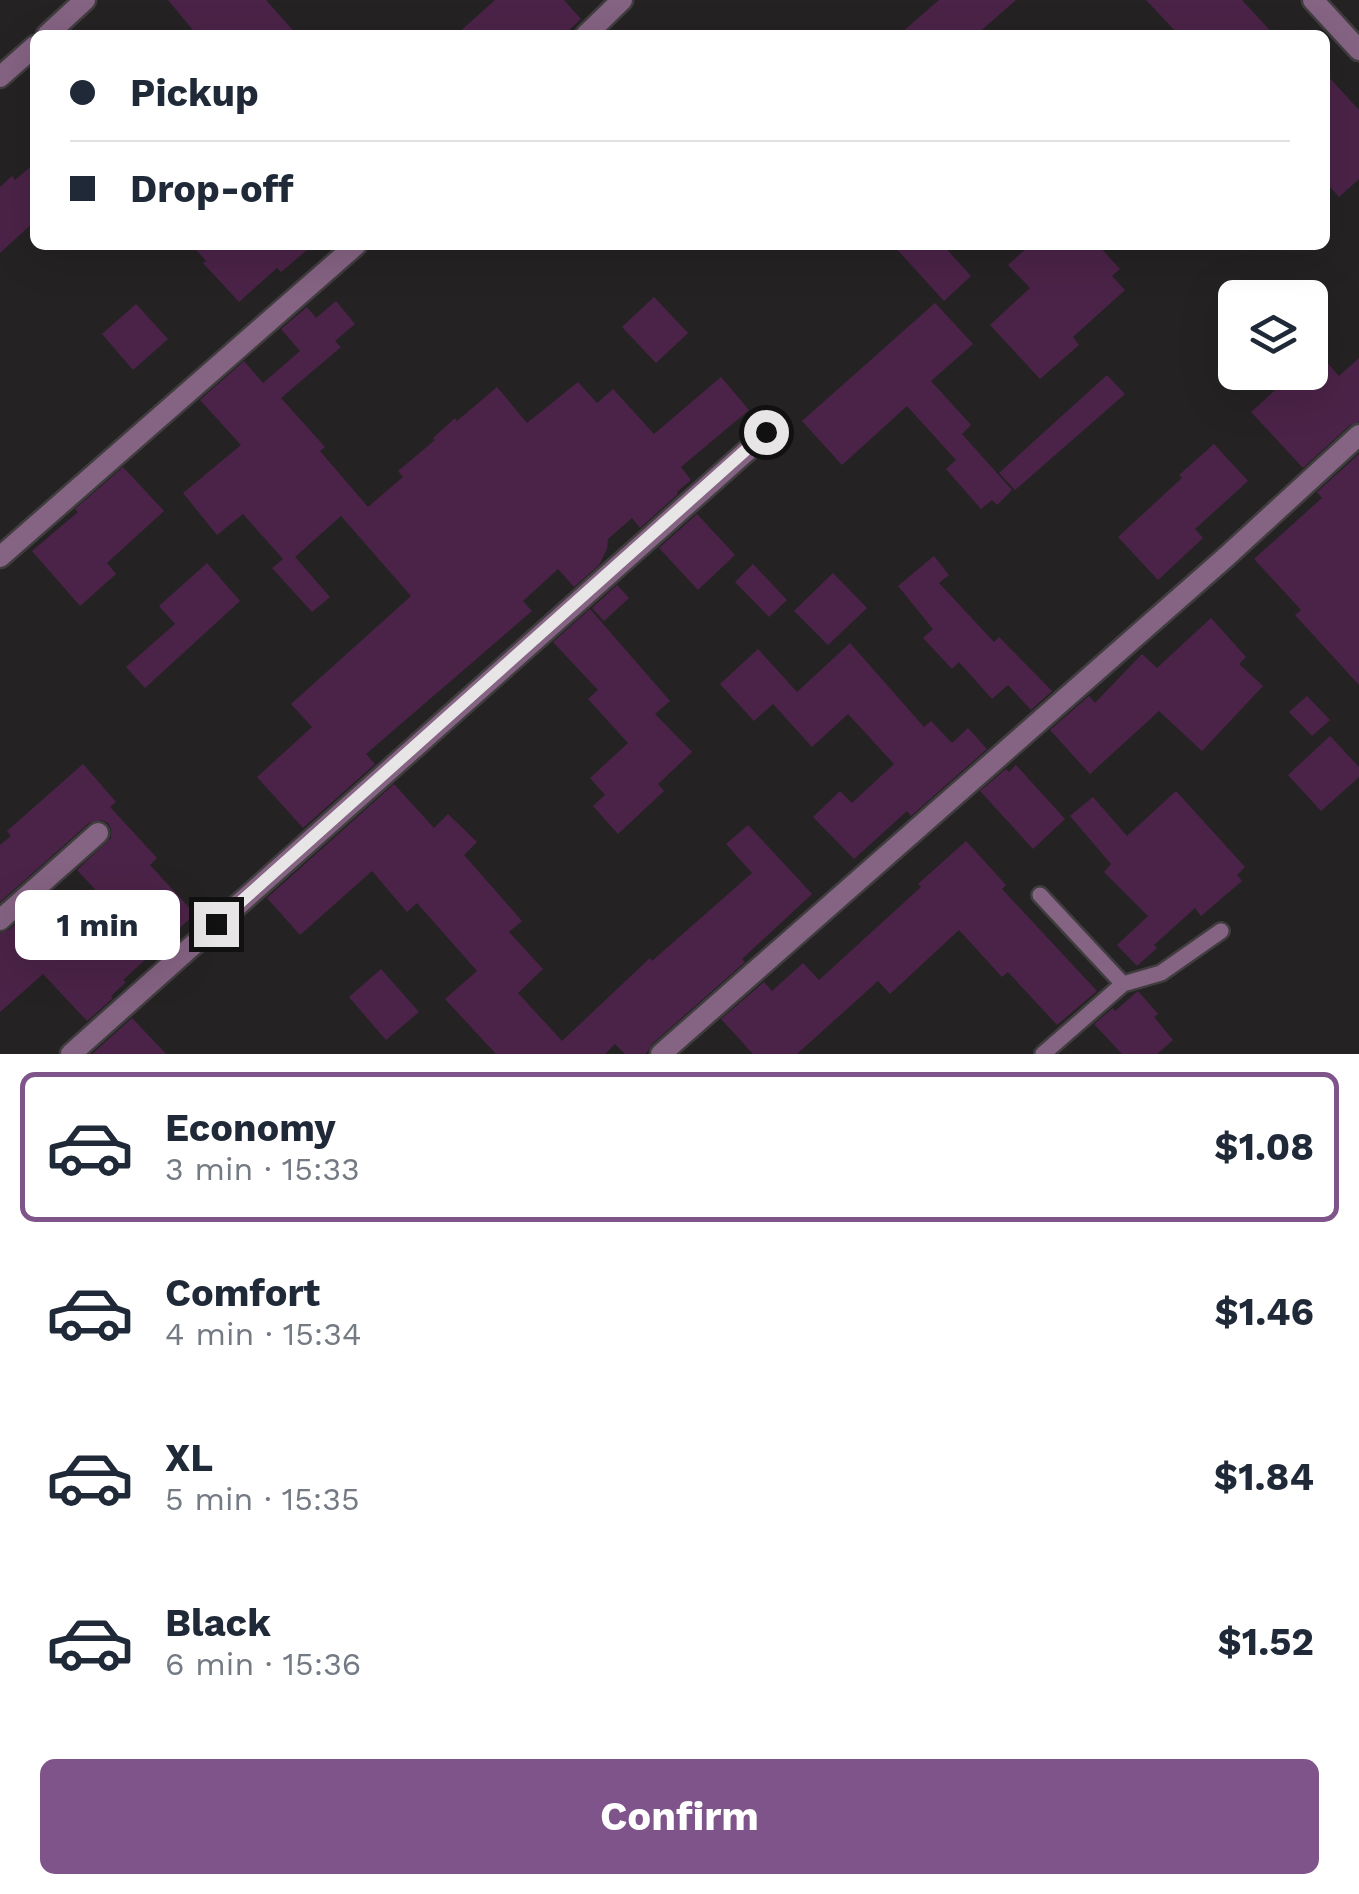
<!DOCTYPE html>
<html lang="en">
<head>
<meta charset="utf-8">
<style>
  body { margin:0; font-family:"Work Sans",sans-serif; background:#f6f6f7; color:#1f2937; height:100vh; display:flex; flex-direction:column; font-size:38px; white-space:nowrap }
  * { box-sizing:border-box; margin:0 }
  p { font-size:32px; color:#747a83 }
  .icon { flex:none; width:55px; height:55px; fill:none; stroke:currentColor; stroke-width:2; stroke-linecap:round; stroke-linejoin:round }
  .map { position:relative; height:1054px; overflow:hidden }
  .details { display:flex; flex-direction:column; background:#fff; flex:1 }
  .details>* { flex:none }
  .banner { position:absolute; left:30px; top:30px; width:1300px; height:220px; border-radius:15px; box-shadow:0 10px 40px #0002; display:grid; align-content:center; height:220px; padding:0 40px; background:#fff }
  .tools { position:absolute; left:1218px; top:280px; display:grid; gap:20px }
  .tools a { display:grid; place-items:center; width:110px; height:110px; border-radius:15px; background:#fff; box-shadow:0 10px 40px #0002; font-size:50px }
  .end { position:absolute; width:45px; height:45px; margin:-22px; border:12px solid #e7e5e6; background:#111; box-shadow:0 0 0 5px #111 }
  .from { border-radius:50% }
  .bubble { position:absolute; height:70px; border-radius:15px; background:#fff; box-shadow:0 10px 40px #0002; font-size:32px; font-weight:700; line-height:70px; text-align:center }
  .banner b { display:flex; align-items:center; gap:35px; height:95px; font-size:38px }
  .banner b+b { border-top:2px solid #e0e1e3 }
  .banner i { width:25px; height:25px; background:#1f2937 }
  ul { padding:18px 0 0; list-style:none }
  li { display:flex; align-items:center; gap:30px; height:150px; margin:0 20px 15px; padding:0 20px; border:5px solid transparent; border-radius:15px }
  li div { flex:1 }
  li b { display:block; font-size:38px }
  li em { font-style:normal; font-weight:700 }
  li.selected { border-color:#7f548a }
  li>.icon { width:90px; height:90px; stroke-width:1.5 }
  .action { display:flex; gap:20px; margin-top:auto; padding:20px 40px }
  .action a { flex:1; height:115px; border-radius:15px; background:#7f548a; color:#fff; font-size:40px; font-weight:700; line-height:115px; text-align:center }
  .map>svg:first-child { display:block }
  .building { fill:#4b2348 }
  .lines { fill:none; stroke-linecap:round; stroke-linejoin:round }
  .lane-casing { stroke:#403d3f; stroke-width:20 }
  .street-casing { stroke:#403d3f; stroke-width:25 }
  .lane { stroke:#856383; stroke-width:15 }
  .street { stroke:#856383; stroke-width:20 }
  .route { stroke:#e7e5e6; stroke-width:12 }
</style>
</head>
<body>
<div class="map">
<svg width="1359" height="1054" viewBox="0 0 1359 1054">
  <rect width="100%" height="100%" fill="#252224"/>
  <g class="building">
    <polygon points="168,0 266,0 297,35 197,35"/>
    <polygon points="495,0 564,0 581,19 564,35 456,35"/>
    <polygon points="939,0 1016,0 976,35 899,35"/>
    <polygon points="1146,0 1242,0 1274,35 1179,35"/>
    <polygon points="1325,73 1359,110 1359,179 1339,197 1325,181"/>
    <polygon points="35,163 35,221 0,253 0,187 12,176 15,180"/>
    <polygon points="192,245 313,245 281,272 277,268 239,302 203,263 206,261"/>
    <polygon points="893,245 943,245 971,276 944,301"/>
    <polygon points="1030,245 1098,245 1120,269 1112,276 1125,290 1073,337 1079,345 1040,379 990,325 1030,288 1008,265"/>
    <polygon points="654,297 688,333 656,363 622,327"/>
    <polygon points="336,301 355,324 335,341 341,347 281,398 325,447 320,451 368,507 403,477 398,471 435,440 433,438 455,418 457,421 497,387 527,423 578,382 597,403 613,389 654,434 721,377 749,410 681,467 691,480 677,492 678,494 640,528 632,518 608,539 607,549 599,565 574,587 558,569 523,601 532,611 366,754 375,764 303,828 257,777 312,727 291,704 411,596 341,516 295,557 330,597 312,612 272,568 283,559 243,514 217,535 183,493 241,445 200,400 244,361 263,383 300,351 281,329 307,307 316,318"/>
    <polygon points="935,303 973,344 931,381 971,425 962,434 1012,490 997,505 992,500 981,509 946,469 956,460 907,406 842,465 802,421"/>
    <polygon points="136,304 168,339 133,370 102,334"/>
    <polygon points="1318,352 1339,376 1359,358 1359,422 1350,425 1303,468 1251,412 1295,372 1310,372 1310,359"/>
    <polygon points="1107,375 1125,394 1015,490 999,473"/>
    <polygon points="1214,444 1248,481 1195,529 1203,538 1158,580 1118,537 1182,478 1179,475"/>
    <polygon points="1359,454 1359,685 1295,615 1301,610 1254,559 1322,498 1317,492"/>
    <polygon points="123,467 164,511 107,563 116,574 80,606 32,551 78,512 75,509"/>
    <polygon points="697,514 735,555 698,590 659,548"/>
    <polygon points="934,556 949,575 939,583 994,642 999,637 1052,691 1031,710 1008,685 992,699 959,662 952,669 923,638 933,629 898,586"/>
    <polygon points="207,563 240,601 145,688 126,667 175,624 159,606"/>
    <polygon points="753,564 787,600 769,617 735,582"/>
    <polygon points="833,573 867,608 828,645 794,611"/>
    <polygon points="617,585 629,598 604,621 592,608"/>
    <polygon points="590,609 670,701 655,714 692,752 658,784 664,791 618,834 593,806 605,795 590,778 628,743 588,699 598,690 553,642"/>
    <polygon points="1211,618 1246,657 1239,664 1263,686 1202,751 1159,711 1090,774 1050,730 1089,696 1095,703 1142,654 1157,668"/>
    <polygon points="850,643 924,727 931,721 952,743 968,728 987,749 911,816 907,811 854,859 813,817 840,791 852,803 894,764 848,714 812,747 773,704 754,721 720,684 758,649 797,692"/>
    <polygon points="1307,696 1330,720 1312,736 1289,712"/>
    <polygon points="1330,736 1359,767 1359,777 1321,811 1288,775"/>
    <polygon points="83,764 116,802 110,807 157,858 150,865 195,914 123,980 126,982 111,996 113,998 87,1021 43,974 0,1012 0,933 9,930 43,900 82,942 116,912 77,870 111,838 111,829 108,823 101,820 89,823 0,902 0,845 11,836 7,831"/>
    <polygon points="1016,765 1065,819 1033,849 980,791 1006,769 1009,772"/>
    <polygon points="394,784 434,828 448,814 477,842 464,855 522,921 509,932 543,969 518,993 562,1041 650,958 652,961 752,873 726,844 748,825 812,894 742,959 745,962 652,1044 646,1054 625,1054 615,1044 605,1054 496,1054 445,999 477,971 417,903 407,912 372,871 300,935 267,898"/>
    <polygon points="1176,791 1245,867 1237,875 1242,881 1201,916 1195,908 1154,945 1157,948 1137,966 1117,945 1148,916 1104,872 1111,864 1070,816 1093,797 1127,836"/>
    <polygon points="966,841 1006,885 1002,889 1097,991 1057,1025 1008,972 1002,977 959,930 890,994 878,981 797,1054 753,1054 721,1019 764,982 772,991 803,963 819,980 921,887 918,884"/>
    <polygon points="381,969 419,1012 386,1040 349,997"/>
    <polygon points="1138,991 1158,1014 1154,1017 1173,1040 1157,1054 1122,1054 1094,1024 1113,1008 1115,1011"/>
    <polygon points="132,1018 166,1054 92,1054"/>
  </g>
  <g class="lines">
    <g class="lane-casing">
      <g id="lane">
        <polyline points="1040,895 1123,984"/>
        <polyline points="1043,1054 1123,984 1161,973 1221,931"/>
      </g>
    </g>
    <g class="street-casing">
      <g id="street">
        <polyline points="1313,0 1359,50"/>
        <polyline points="47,35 85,0"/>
        <polyline points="586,35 622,0"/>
        <polyline points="0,77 35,46"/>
        <polyline points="0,557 356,245"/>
        <polyline points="0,920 98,833"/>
        <polyline points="71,1054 767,433"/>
        <polyline points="661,1054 1226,557 1359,435"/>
      </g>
    </g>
    <use href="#lane" class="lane"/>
    <use href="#street" class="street"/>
  </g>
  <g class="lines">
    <polyline class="route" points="216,924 766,432"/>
  </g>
</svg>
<div class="tools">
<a><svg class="icon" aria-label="layers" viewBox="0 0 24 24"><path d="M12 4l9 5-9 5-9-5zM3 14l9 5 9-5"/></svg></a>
</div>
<i class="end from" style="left:766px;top:432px"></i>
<i class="end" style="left:216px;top:924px"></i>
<div class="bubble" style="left:15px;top:890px;width:165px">1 min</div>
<div class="banner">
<b><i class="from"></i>Pickup</b>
<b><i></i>Drop-off</b>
</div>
</div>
<section class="details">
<ul>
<li class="selected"><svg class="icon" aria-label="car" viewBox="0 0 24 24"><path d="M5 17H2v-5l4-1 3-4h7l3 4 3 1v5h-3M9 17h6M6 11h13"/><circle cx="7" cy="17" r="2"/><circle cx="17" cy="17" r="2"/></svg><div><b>Economy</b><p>3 min · 15:33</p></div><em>$1.08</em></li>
<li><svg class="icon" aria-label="car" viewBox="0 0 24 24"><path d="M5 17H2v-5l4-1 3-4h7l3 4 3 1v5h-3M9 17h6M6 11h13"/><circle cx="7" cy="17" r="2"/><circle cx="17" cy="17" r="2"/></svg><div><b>Comfort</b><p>4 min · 15:34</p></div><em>$1.46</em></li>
<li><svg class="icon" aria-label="car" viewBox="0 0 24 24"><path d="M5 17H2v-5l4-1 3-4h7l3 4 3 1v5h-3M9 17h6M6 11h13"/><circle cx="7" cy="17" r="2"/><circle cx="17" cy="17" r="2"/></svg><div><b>XL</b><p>5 min · 15:35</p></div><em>$1.84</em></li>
<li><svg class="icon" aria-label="car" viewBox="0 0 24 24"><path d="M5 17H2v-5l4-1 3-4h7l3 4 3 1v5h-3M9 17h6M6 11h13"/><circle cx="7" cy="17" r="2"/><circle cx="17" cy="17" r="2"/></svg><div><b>Black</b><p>6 min · 15:36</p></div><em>$1.52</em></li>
</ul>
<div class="action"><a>Confirm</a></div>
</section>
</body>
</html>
